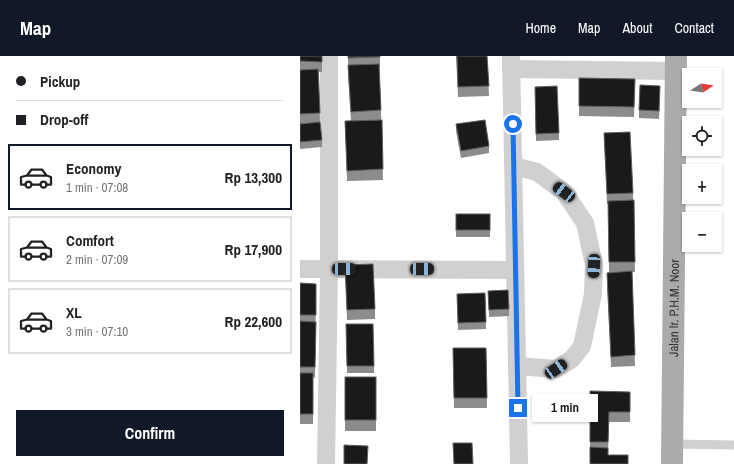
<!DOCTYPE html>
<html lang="en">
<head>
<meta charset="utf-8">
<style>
  body { margin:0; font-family:"Archivo Narrow",sans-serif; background:#f6f6f6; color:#202124; height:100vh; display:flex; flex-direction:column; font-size:15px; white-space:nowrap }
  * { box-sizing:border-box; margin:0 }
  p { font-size:13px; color:#757577 }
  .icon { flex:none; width:22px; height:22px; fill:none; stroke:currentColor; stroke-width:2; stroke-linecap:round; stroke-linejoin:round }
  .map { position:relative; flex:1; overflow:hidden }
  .details { display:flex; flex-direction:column; background:#fff; width:300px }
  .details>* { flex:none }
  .top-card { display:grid; align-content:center; height:88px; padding:0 16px; background:#fff }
  .needle { width:26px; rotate:78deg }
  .fabs { position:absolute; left:382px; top:12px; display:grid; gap:8px }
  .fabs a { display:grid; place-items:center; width:40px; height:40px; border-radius:0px; background:#fff; box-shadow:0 1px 3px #0004; font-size:20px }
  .end { position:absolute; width:18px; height:18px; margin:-9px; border:5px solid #1a73e8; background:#fff; box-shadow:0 0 0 2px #fff }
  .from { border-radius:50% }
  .bubble { position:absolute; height:28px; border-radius:0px; background:#fff; box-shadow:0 1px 3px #0004; font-size:13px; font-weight:700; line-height:28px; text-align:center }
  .car { position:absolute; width:12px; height:24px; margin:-12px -6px; border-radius:5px; box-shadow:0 0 3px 1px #0007; background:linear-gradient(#222 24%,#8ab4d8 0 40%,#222 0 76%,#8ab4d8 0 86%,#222 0) }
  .top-card b { display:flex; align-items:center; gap:14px; height:38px; font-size:15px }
  .top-card b+b { border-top:1px solid #e0e0e0 }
  .top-card i { width:10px; height:10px; background:#202124 }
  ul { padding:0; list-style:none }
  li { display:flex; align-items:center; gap:12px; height:66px; margin:0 8px 6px; padding:0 8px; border:2px solid #e0e0e0; border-radius:0px }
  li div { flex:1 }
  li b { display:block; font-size:15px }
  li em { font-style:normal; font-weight:700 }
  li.active { border-color:#111827 }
  li>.icon { width:36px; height:36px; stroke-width:1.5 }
  .primary-button { display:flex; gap:8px; margin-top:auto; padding:8px 16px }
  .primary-button a { flex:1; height:46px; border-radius:0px; background:#111827; color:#fff; font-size:16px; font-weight:700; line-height:46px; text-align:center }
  header { display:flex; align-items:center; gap:24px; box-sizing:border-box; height:56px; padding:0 20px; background:#111827; color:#fff }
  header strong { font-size:19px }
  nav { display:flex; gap:22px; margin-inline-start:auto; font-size:14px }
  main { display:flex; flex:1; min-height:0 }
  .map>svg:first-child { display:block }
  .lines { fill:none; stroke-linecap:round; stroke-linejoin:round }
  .lane { stroke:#d0d0d0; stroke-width:9 }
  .street { stroke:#d0d0d0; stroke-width:18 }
  .primary { stroke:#ababab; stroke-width:22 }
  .wall { fill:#8c8c8c }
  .building { fill:#1a1a1a; stroke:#5f5f5f }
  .route { stroke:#1a73e8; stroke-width:5 }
  .labels { text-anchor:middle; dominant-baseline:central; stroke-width:4; stroke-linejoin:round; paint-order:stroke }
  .street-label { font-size:13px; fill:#333; stroke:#fff }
</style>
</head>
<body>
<header>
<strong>Map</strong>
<nav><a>Home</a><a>Map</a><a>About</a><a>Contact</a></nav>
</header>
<main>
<section class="details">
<div class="top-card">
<b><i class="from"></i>Pickup</b>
<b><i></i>Drop-off</b>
</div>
<ul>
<li class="active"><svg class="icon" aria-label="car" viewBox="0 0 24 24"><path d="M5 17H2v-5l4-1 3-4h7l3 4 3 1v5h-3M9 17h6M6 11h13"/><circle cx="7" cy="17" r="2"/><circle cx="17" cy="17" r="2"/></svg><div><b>Economy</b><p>1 min · 07:08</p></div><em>Rp 13,300</em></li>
<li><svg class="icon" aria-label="car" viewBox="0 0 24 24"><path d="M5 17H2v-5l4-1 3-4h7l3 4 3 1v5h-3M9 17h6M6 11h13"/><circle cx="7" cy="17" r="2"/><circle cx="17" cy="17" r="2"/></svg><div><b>Comfort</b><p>2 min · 07:09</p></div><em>Rp 17,900</em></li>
<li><svg class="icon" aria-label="car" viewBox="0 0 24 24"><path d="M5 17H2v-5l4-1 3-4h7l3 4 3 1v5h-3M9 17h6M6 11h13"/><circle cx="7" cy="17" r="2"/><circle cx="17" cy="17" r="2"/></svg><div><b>XL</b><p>3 min · 07:10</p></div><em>Rp 22,600</em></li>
</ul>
<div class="primary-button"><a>Confirm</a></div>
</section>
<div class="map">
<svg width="434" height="408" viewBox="0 0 434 408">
  <rect width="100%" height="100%" fill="#fff"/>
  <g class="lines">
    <polyline class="lane" points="373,388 434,389"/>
    <g class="street">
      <polyline points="211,0 219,408"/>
      <polyline points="211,13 376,15"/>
      <polyline points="214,110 237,116 264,136 285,167 294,209 293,238 282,290 272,303 256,313 217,310"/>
      <polyline points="0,213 215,214"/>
      <polyline points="26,408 29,213 29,0"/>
    </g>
    <path class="primary" id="s1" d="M 372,408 L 376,0"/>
  </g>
  <g class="wall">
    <polygon points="0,0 22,0 22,16 19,16 20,67 22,84 22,91 0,93"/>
    <polygon points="48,0 80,0 80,11 79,11 81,54 83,124 47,125 45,65 51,65 48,20"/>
    <polygon points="156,0 187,0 189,40 158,41"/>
    <polygon points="279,22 335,23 334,61 279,60"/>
    <polygon points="360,37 359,63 339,62 339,54"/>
    <polygon points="235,38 259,77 259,84 236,85"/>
    <polygon points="156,68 189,90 189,97 161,102 156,75"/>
    <polygon points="304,77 333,137 335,216 332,216 335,310 311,311 307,227 307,217 309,216 308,148 307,148"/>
    <rect x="156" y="158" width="34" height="23"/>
    <polygon points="45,209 75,253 75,263 47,264"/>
    <polygon points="0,227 16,228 15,322 13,321 13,368 0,368"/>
    <polygon points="188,235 209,253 209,260 189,261"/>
    <polygon points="185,237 186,273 158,274 157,238"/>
    <polygon points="46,268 74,310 74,317 47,317"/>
    <polygon points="153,292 186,292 187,352 154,352"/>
    <rect x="45" y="321" width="31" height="54"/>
    <polygon points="290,335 330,336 330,366 309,366 308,399 290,396"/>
  </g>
  <g class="building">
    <polygon points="0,0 22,0 22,6 0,5"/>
    <polygon points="48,0 80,0 80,1 48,2"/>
    <polygon points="157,0 187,0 189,30 158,31"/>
    <polygon points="79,8 81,54 51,56 48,9"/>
    <polygon points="18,13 20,57 0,58 0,14"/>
    <polygon points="279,22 335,23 334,51 279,50"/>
    <polygon points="340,29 360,30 359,55 339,54"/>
    <polygon points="257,30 259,77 236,78 235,31"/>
    <polygon points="82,64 83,113 47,115 45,65"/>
    <polygon points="185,64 189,90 161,95 156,68"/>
    <polygon points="20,66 22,84 0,86 0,68"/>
    <polygon points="330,76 333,137 307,138 304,77"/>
    <polygon points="334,144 335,206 309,206 308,145"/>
    <rect x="156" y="158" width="34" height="16"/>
    <polygon points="73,208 75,253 47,254 45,209"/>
    <polygon points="332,215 335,299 311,301 307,217"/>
    <polygon points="0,227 16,228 16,259 0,259"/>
    <polygon points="208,234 209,253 189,254 188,235"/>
    <polygon points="185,237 186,266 158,267 157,238"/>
    <polygon points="0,265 16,266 15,311 0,311"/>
    <polygon points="46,268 73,268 74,310 47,310"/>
    <polygon points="153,292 186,292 187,342 154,342"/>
    <rect x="0" y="317" width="13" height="41"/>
    <rect x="45" y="321" width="31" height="43"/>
    <polygon points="290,335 330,336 330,356 309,356 308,386 290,386"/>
    <polygon points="153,387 172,387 173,408 154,408"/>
    <polygon points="44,389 68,390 67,408 44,408"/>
    <polygon points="290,391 308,392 308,399 328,399 328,408 290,408"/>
  </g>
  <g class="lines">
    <polyline class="route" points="213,68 218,352"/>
  </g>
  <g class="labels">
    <g class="street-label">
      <text stroke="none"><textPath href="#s1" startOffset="156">Jalan Ir. P.H.M. Noor</textPath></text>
    </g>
  </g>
</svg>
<div class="fabs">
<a><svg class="needle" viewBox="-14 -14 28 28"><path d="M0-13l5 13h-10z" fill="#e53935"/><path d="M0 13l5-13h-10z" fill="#757577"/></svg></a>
<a><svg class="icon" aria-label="locate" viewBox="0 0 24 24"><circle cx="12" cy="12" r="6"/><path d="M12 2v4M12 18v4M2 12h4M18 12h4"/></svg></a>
<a>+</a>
<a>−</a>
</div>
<i class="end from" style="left:213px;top:68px"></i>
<i class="end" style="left:218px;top:352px"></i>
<div class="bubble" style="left:232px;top:338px;width:66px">1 min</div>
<i class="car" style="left:264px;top:136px;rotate:307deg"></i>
<i class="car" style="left:294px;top:210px;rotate:183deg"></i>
<i class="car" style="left:44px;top:213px;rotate:90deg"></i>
<i class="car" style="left:122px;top:213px;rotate:90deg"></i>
<i class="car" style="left:256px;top:313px;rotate:56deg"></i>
</div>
</main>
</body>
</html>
